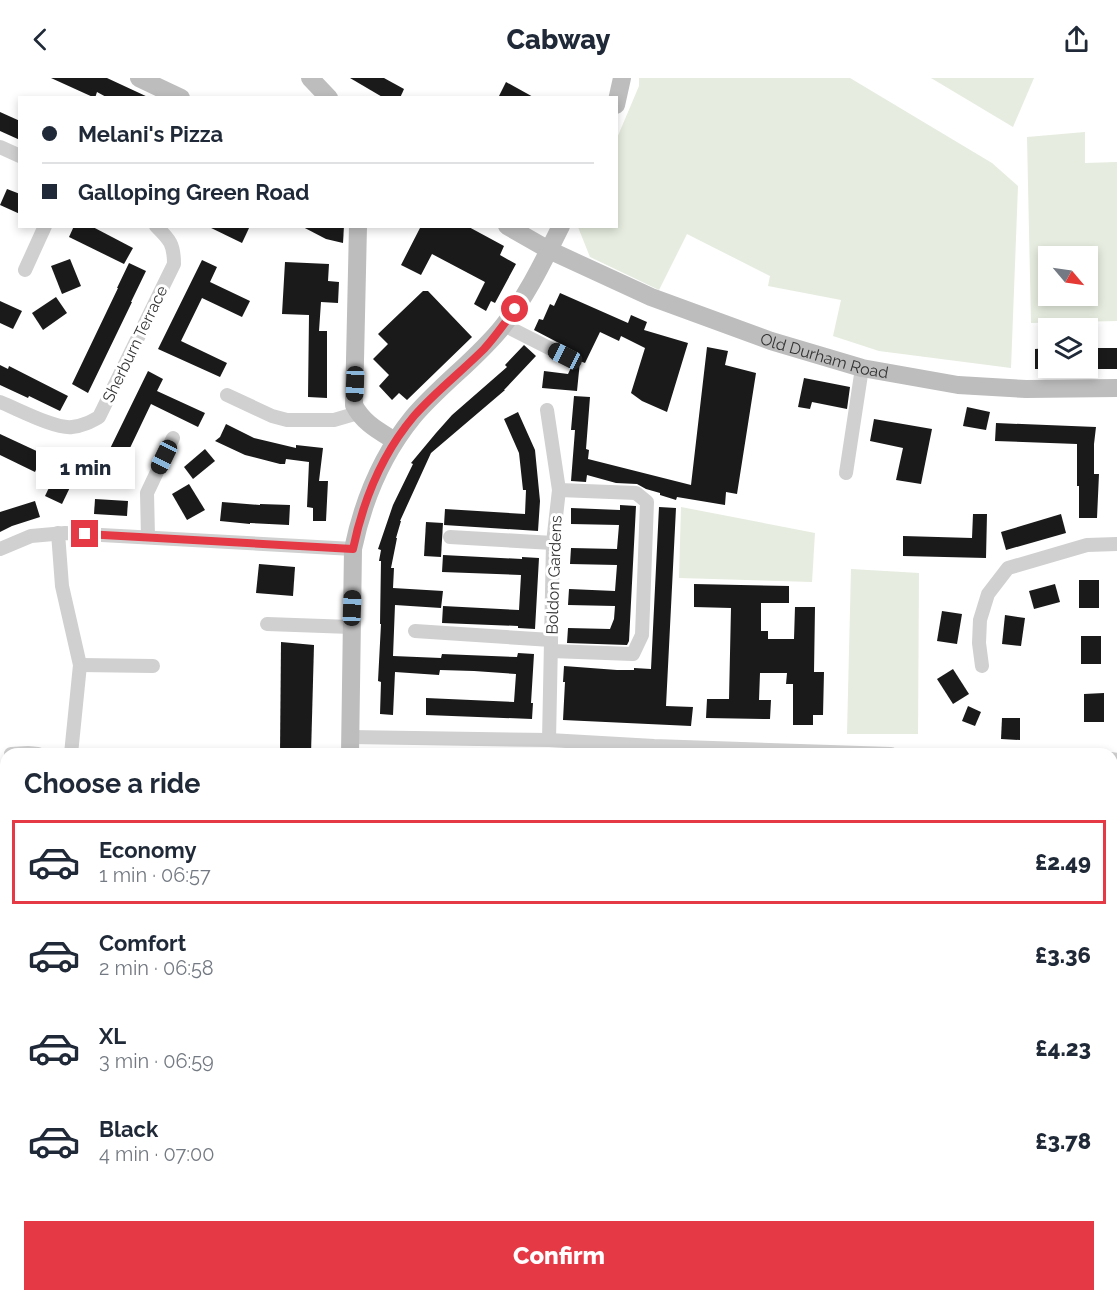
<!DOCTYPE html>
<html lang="en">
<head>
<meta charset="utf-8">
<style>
  body { margin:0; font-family:Raleway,sans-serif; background:#f6f6f7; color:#1f2937; height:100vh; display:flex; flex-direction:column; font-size:22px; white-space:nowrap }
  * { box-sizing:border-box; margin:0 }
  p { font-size:20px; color:#747a83 }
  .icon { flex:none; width:33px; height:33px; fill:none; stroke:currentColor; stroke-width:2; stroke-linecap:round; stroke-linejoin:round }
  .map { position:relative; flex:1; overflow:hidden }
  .details { position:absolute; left:0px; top:670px; width:1118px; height:554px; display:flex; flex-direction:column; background:#fff; border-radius:18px 18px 0 0; box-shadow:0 3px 9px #0003 }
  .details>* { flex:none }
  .hud { position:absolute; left:18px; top:18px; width:600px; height:132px; border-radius:0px; box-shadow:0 3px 9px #0003; display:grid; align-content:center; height:132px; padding:0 24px; background:#fff }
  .needle { width:39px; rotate:119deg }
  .buttons { position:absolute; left:1038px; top:168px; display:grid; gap:12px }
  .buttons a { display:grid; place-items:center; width:60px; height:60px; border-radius:0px; background:#fff; box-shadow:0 3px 9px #0003; font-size:30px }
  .end { position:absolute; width:27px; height:27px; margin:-14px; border:8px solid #e63946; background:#fff; box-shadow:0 0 0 3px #fff }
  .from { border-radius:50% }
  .bubble { position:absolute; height:42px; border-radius:0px; background:#fff; box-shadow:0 3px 9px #0003; font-size:20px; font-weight:800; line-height:42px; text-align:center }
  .car { position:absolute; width:18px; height:36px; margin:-18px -9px; border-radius:8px; box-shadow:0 0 4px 2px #0007; background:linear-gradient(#222 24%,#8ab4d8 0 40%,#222 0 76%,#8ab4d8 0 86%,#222 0) }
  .hud b { display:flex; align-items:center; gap:21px; height:57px; font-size:22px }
  .hud b+b { border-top:2px solid #e0e1e3 }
  .hud i { width:15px; height:15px; background:#1f2937 }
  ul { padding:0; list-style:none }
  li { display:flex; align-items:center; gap:18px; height:84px; margin:0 12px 9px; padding:0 12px; border:3px solid transparent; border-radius:0px }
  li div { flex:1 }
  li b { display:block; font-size:22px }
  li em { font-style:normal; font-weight:800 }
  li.on { border-color:#e63946 }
  li>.icon { width:54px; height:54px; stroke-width:1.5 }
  h2 { padding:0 24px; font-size:27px; line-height:72px }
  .button { display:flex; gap:12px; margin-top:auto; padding:12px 24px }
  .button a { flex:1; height:69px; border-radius:0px; background:#e63946; color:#fff; font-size:24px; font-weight:800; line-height:69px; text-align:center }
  header { display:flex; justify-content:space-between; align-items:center; height:78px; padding:0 24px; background:#fff; font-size:27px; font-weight:800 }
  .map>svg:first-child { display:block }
  .green { fill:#e6ecdf; fill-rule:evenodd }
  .building { fill:#1a1a1a }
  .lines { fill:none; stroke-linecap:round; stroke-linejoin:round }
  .street { stroke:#d0d0d0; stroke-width:14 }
  .secondary { stroke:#bdbdbd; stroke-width:18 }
  .route { stroke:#e63946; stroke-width:8 }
  .labels { text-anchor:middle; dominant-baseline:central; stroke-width:6; stroke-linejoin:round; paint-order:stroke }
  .street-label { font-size:16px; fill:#333; stroke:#fff }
</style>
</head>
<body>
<header><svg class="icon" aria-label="back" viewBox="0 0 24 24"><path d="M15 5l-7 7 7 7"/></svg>Cabway<svg class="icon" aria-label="share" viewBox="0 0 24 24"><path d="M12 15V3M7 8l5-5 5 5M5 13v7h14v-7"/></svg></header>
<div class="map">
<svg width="1117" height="1223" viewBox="0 0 1117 1223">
  <rect width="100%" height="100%" fill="#fff"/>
  <g class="green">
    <polygon points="639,0 850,0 992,85 1018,108 1011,290 879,273 833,258 841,222 768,208 770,198 687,156 659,212 590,179 578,149 616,148 617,60 639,8"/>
    <polygon points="931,0 1034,0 1013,49"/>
    <path d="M 1085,54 L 1085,85 L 1117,84 L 1117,243 L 1031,245 L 1027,59 ZM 1048,178 L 1088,178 L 1088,218 L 1048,218 Z"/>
    <polygon points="681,429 815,455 812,504 679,500"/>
    <polygon points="851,491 919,495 918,656 847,656"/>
    <polygon points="1117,827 1117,914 1112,903 1112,832 1114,828"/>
    <polygon points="0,946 6,946 6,1218 199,1218 200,1223 0,1223"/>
  </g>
  <g class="building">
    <polygon points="51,0 107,0 150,20 108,20 97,14 95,20"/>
    <polygon points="350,0 384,0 404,11 400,20 384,20"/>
    <polygon points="506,4 535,20 498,20"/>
    <polygon points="0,34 20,43 20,62 0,53"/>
    <polygon points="7,111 20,116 20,136 0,127"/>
    <polygon points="74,148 91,148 133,170 124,186 69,159"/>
    <polygon points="207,148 250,148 242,165"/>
    <polygon points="301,148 344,148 343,165 326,161"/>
    <polygon points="421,148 467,148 504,168 500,177 516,186 495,225 491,223 486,233 474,226 485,204 432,176 421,197 401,187"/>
    <polygon points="70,181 81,208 62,216 51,188"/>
    <polygon points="202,182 217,189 210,204 250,223 242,239 202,220 181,263 227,285 220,299 158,271"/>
    <polygon points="285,184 329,186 328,203 339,204 338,225 321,224 319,253 327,253 327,320 308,319 309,237 282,236"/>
    <polygon points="129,185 146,193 131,224 132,224 88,315 72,306 118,210 117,210"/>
    <polygon points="423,213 428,213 472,259 407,322 399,315 392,322 379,308 389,297 373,281 388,266 378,256"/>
    <polygon points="560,215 628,245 631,237 647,244 644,252 688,265 667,334 642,323 631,315 645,270 621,258 619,263 600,254 585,285 580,283 577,313 542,310 544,293 568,296 578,275 534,252 539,241 543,242 550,226 554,228"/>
    <polygon points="56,219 67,235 43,252 32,235"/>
    <polygon points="0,223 22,233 13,251 0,245"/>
    <polygon points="524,267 536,278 504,312 505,312 431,375 400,443 401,443 396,460 397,460 391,490 394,490 393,510 443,513 441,530 395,527 393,578 441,580 442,576 517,579 518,575 534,576 531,625 533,625 532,641 426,637 426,620 514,624 516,596 474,593 440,592 439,597 395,594 393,637 380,636 381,604 378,603 381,546 380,546 381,483 379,483 381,472 378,471 393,427 413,386 411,385 436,355 452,337 507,289 505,287"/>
    <polygon points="707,269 728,273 725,287 756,295 737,416 726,414 725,427 677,419 676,422 660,417 660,415 646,411 637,406 616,405 587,397 586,404 571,403 575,352 571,352 574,318 590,319 586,371 589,372 588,381 691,407"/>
    <polygon points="1048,270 1048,291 1035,291 1035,271"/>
    <rect x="1088" y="270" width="29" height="21"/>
    <polygon points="0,287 8,291 9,288 68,318 60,333 29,318 28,320 0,307"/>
    <polygon points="148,293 163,301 157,313 205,335 198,349 151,326 119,393 103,385"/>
    <polygon points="804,300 850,309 847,331 812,324 810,331 798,329"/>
    <polygon points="967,329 990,334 986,352 963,348"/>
    <polygon points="518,334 535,372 540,423 538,453 444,447 445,431 525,436 526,412 523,412 519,375 504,341"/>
    <polygon points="874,341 932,351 921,406 896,402 903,370 870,363"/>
    <polygon points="996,345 1096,349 1094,366 1094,396 1099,396 1097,440 1079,440 1079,408 1077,408 1077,366 995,363"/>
    <polygon points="226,346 254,360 296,370 296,367 323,370 319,403 328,403 326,443 313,443 313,430 307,429 309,384 286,381 285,386 280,386 245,377 215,363 220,359"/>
    <polygon points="0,356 43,376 35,394 0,377"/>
    <polygon points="205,371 215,383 193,401 184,389"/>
    <polygon points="57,393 74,401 62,426 45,418"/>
    <polygon points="189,406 205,432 187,442 172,416"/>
    <polygon points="95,421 128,423 127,438 94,436"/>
    <polygon points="35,423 40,439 12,448 0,454 0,434"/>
    <polygon points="222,424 260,427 260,426 290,427 289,447 250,445 250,446 220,443"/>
    <polygon points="620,427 636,428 629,563 627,567 567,565 568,550 610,551 614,541 615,528 568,527 569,511 615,513 617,487 570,486 571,470 617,471 619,447 571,446 571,430 620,432"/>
    <polygon points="659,429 676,430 666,628 693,629 691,648 563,642 565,604 563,604 564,588 617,592 634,592 634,590 651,591"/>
    <polygon points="973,436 987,436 986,480 903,478 903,458 972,460"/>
    <polygon points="1061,436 1066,455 1006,472 1001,454"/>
    <polygon points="426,444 443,445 441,479 424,478"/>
    <polygon points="443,477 522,481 522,479 539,480 535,551 518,550 518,548 442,545 443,528 519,532 521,497 442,494"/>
    <polygon points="259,486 295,489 293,518 256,515"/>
    <rect x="1079" y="502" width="20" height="28"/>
    <polygon points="694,506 789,508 789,525 761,525 761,553 768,553 768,561 794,561 795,529 815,529 814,594 824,594 823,637 813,637 813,647 793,647 793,606 786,606 787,595 760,595 759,622 771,622 770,641 706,640 707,621 729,621 731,530 694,529"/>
    <polygon points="1055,506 1060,524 1034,531 1029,513"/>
    <polygon points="942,533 962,536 957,566 937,563"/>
    <polygon points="1005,537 1025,540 1021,568 1002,566"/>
    <rect x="1081" y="558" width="20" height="28"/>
    <polygon points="281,564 314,567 311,676 280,676"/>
    <polygon points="953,591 969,616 953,626 937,601"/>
    <polygon points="1104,615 1104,644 1084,644 1084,616"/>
    <polygon points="968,628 981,634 975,648 962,643"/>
    <polygon points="1002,640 1020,640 1020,662 1001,661"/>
  </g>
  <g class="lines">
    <g class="street">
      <polyline points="0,69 20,78"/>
      <polyline points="25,192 45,148"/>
      <polyline points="504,247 565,278"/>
      <polyline points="227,317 272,338 287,342 334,342 358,335"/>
      <path d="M 0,324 C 18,331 55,351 72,349 C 83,348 90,344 99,339 L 174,186 C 174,166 170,162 156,148"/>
      <polyline points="547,332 559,412 553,465 549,662"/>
      <polyline points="846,395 862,290"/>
      <polyline points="58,455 62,508 80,587 71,676"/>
      <polyline points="148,459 147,415 173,360"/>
      <polyline points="450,459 553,465"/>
      <polyline points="0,471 31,458 65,455 353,471"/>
      <polyline points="267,546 351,549"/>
      <polyline points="415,553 551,562"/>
      <polyline points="551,573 633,576 642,557 647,424 636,415 559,412"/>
      <polyline points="80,587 153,588"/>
      <polyline points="982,588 979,565 980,542 988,516 1008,490 1087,467 1117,466"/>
      <polyline points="350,659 549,662 654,668 891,676"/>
      <polyline points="11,676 28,675 38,676"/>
      <polyline points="1112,681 1117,682"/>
      <polyline points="1112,820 1117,818"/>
      <polyline points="1112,921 1117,932"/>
      <polyline points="1112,1076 1117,1061"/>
      <polyline points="1112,1140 1117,1142"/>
      <polyline points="498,1218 498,1223"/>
      <polyline points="853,1218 859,1223"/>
      <polyline points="797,1223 802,1218"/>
      <polyline points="922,1223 922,1218"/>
      <polyline points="1041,1223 1046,1218"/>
    </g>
    <g class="secondary">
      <polyline points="139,0 181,20"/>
      <polyline points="310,0 329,20"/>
      <polyline points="616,27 622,0"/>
      <path d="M 358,148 L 354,327 C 363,345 379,353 395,363"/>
      <path id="s1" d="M 507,148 L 549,172 L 651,219 L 771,263 L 862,290 L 958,307 L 1026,311 L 1117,310"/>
      <path d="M 350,676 L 353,471 C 363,423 382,377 413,339 C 441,306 477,281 503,248 C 527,218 544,182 561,148"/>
      <polyline points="349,1218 349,1223"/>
    </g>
  </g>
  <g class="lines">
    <path class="route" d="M 85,456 L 353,471 C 363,423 382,376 414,338 C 435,314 461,294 484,271 C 495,259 505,245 515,231"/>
  </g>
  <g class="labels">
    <g class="street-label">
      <text transform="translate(135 266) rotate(-64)">Sherburn Terrace</text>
      <text stroke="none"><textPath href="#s1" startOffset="344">Old Durham Road</textPath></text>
      <text transform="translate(554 497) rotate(-88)">Boldon Gardens</text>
    </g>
  </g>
</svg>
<div class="buttons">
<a><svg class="needle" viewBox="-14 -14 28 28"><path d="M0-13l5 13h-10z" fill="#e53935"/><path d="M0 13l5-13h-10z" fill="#747a83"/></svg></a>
<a><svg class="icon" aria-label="layers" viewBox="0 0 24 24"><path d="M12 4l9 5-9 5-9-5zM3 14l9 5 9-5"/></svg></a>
</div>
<i class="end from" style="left:515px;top:231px"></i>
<i class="end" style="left:85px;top:456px"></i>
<div class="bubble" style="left:36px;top:369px;width:99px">1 min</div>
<i class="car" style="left:565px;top:278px;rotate:297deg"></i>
<i class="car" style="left:355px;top:306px;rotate:182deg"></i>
<i class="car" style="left:164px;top:379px;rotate:206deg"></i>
<i class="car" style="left:352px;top:530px;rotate:2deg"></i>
<div class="hud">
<b><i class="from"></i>Melani's Pizza</b>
<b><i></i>Galloping Green Road</b>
</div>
<section class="details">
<h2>Choose a ride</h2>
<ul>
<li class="on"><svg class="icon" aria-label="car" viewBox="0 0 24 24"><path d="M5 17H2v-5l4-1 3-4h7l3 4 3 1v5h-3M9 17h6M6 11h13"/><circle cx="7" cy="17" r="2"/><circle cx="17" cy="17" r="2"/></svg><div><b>Economy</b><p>1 min · 06:57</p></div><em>£2.49</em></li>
<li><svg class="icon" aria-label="car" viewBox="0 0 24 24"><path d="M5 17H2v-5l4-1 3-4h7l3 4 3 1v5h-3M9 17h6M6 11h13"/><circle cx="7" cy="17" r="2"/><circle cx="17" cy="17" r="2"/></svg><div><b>Comfort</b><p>2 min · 06:58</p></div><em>£3.36</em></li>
<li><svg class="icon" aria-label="car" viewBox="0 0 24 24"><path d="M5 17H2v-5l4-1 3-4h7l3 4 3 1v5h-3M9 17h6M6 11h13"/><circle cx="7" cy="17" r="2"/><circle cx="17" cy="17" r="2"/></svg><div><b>XL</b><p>3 min · 06:59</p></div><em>£4.23</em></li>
<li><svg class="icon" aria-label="car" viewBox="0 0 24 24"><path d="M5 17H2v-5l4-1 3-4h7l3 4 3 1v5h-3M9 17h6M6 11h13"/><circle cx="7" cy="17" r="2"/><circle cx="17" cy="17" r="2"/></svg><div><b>Black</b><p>4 min · 07:00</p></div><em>£3.78</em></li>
</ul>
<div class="button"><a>Confirm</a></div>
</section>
</div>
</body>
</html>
